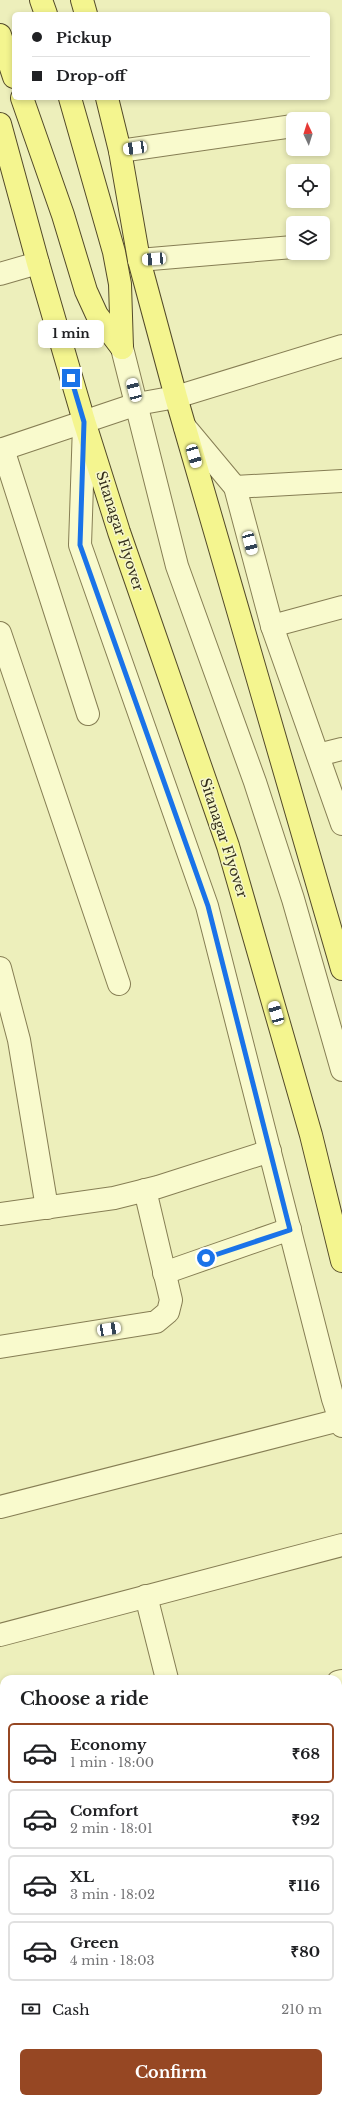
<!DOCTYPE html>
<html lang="en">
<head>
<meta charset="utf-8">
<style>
  body { margin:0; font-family:"Libre Baskerville",serif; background:#f2f2f2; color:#202124; height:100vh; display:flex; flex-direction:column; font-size:15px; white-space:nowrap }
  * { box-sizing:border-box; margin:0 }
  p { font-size:13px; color:#757577 }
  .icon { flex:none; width:22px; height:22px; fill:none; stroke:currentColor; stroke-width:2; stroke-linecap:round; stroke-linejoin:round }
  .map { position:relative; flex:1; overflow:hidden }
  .sheet { position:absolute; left:0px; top:1675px; width:342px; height:428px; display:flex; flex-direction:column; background:#fff; border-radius:12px 12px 0 0; box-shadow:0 2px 6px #0003 }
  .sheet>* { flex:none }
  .banner { position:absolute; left:12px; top:12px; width:318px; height:88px; border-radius:6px; box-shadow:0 2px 6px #0003; display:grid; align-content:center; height:88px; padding:0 20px; background:#fff }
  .needle { width:26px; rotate:356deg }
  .fabs { position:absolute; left:286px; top:112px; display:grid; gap:8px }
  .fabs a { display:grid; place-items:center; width:44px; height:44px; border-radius:6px; background:#fff; box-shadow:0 2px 6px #0003; font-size:20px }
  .end { position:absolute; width:18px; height:18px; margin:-9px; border:5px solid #1a73e8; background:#fff; box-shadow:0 0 0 2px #fff }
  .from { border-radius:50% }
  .bubble { position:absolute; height:28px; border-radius:6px; background:#fff; box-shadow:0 2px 6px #0003; font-size:13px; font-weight:800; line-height:28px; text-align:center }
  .car { position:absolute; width:12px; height:24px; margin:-12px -6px; border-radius:5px; box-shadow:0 0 3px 1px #0007; background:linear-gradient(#fff 24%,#345 0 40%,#fff 0 76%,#345 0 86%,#fff 0) }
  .banner b { display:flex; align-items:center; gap:14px; height:38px; font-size:15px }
  .banner b+b { border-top:1px solid #e0e0e0 }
  .banner i { width:10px; height:10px; background:#202124 }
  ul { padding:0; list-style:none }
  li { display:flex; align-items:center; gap:12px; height:60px; margin:0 8px 6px; padding:0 12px; border:2px solid #e0e0e0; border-radius:6px }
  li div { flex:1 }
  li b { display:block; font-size:15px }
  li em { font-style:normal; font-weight:800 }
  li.selected { border-color:#964723 }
  li>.icon { width:36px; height:36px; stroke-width:1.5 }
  h2 { padding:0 20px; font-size:18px; line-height:48px }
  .pay { display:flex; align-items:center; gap:10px; height:44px; padding:0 20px; font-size:15px }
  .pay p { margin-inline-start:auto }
  .button { display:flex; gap:8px; margin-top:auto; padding:8px 20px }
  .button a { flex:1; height:46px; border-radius:6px; background:#964723; color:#fff; font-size:16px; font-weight:800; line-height:46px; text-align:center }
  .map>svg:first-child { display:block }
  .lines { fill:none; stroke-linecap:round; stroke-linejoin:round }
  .minor-casing { stroke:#867e54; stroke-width:24 }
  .major-casing { stroke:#534a29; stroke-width:24 }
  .minor { stroke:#f9facd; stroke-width:22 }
  .major { stroke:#f4f58f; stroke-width:22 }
  .route { stroke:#1a73e8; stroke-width:5 }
  .labels { text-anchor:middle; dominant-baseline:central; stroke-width:3; stroke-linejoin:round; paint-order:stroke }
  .street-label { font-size:14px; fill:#342f1a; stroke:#f5f6ca }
</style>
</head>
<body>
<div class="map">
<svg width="342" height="2103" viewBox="0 0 342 2103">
  <rect width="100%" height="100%" fill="#edefbb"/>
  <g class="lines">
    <g class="minor-casing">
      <g id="minor">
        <polyline points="120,151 293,126"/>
        <polyline points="139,260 293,247"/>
        <polyline points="0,274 38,263"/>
        <polyline points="122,348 177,566 255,782 293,899 342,1070"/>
        <polyline points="84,425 80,545 207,906 333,1399 342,1426"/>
        <polyline points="185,427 235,487 272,626 342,824"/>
        <polyline points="3,449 88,714"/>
        <polyline points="0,450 137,404 176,397 342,346"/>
        <polyline points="235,487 342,481"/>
        <polyline points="272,626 342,607"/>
        <polyline points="0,633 119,984"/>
        <polyline points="318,755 342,749"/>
        <polyline points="0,968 19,1040 47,1208"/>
        <polyline points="0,1214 114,1198 158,1187 270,1151"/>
        <polyline points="164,1273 290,1229"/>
        <polyline points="0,1347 156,1322 168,1312 171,1300 145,1190"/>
        <polyline points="0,1507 340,1420"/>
        <polyline points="146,1596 167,1679"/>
        <polyline points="0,1635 342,1545"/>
        <polyline points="338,1682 342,1681"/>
        <polyline points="0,1762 4,1761"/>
        <polyline points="338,1856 342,1855"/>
        <polyline points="0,1897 4,1896"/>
        <polyline points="338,1904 342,1904"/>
        <polyline points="0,1940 4,1939"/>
        <polyline points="338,2061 342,2060"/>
        <polyline points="0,2101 8,2099"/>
      </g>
    </g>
    <g class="major-casing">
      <g id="major">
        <polyline points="41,0 46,14"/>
        <polyline points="82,0 86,14"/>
        <polyline points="0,35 14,77"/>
        <polyline points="22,98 63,215 86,291 97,315 122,348"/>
        <polyline points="70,98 114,252 120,284 122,348"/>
        <polyline points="107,98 120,151 139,260 176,397 342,969"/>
        <polyline points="0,124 38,263 84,421 119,532 228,846 311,1135 342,1261"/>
      </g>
    </g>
    <use href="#minor" class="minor"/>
    <use href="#major" class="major"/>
  </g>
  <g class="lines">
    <polyline class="route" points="71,378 84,422 80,545 208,906 290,1230 206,1258"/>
  </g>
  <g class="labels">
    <g class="street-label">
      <text transform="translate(120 531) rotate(72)">Sitanagar Flyover</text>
      <text transform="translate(224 838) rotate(72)">Sitanagar Flyover</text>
    </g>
  </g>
</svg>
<div class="fabs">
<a><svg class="needle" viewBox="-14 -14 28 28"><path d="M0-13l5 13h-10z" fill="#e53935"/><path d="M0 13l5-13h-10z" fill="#757577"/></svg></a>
<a><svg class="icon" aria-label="locate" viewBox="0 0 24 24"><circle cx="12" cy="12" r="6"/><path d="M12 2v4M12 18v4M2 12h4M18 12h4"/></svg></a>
<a><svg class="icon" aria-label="layers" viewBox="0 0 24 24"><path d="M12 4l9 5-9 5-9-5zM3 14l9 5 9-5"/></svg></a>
</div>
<i class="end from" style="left:206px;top:1258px"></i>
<i class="end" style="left:71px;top:378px"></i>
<div class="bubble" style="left:38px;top:320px;width:66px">1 min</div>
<i class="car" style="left:135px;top:148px;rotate:262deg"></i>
<i class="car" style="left:154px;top:259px;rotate:266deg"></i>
<i class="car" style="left:134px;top:390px;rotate:345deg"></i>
<i class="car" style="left:194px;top:456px;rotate:164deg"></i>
<i class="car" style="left:250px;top:543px;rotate:165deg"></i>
<i class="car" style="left:276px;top:1013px;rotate:344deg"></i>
<i class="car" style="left:109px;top:1329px;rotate:81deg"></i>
<div class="banner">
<b><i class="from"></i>Pickup</b>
<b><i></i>Drop-off</b>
</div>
<section class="sheet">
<h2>Choose a ride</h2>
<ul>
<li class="selected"><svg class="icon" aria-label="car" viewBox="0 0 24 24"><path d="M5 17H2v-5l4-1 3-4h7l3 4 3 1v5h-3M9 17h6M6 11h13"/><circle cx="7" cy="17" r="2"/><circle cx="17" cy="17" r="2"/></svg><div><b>Economy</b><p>1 min · 18:00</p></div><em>₹68</em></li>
<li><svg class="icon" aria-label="car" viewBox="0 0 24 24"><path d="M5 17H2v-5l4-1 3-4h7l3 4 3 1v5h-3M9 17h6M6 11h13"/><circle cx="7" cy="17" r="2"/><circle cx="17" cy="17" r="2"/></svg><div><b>Comfort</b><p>2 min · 18:01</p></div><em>₹92</em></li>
<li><svg class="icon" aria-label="car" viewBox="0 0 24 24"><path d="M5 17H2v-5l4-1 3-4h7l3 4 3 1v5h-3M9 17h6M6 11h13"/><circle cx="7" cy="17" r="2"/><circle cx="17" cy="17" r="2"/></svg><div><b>XL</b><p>3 min · 18:02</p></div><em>₹116</em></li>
<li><svg class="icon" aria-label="car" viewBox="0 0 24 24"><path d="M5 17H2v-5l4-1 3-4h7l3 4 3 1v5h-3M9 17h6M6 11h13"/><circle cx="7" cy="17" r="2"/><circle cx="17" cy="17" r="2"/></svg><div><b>Green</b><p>4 min · 18:03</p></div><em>₹80</em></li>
</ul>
<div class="pay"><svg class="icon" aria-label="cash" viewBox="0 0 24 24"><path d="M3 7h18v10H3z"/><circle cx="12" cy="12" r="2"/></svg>Cash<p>210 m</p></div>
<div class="button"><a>Confirm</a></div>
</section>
</div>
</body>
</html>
